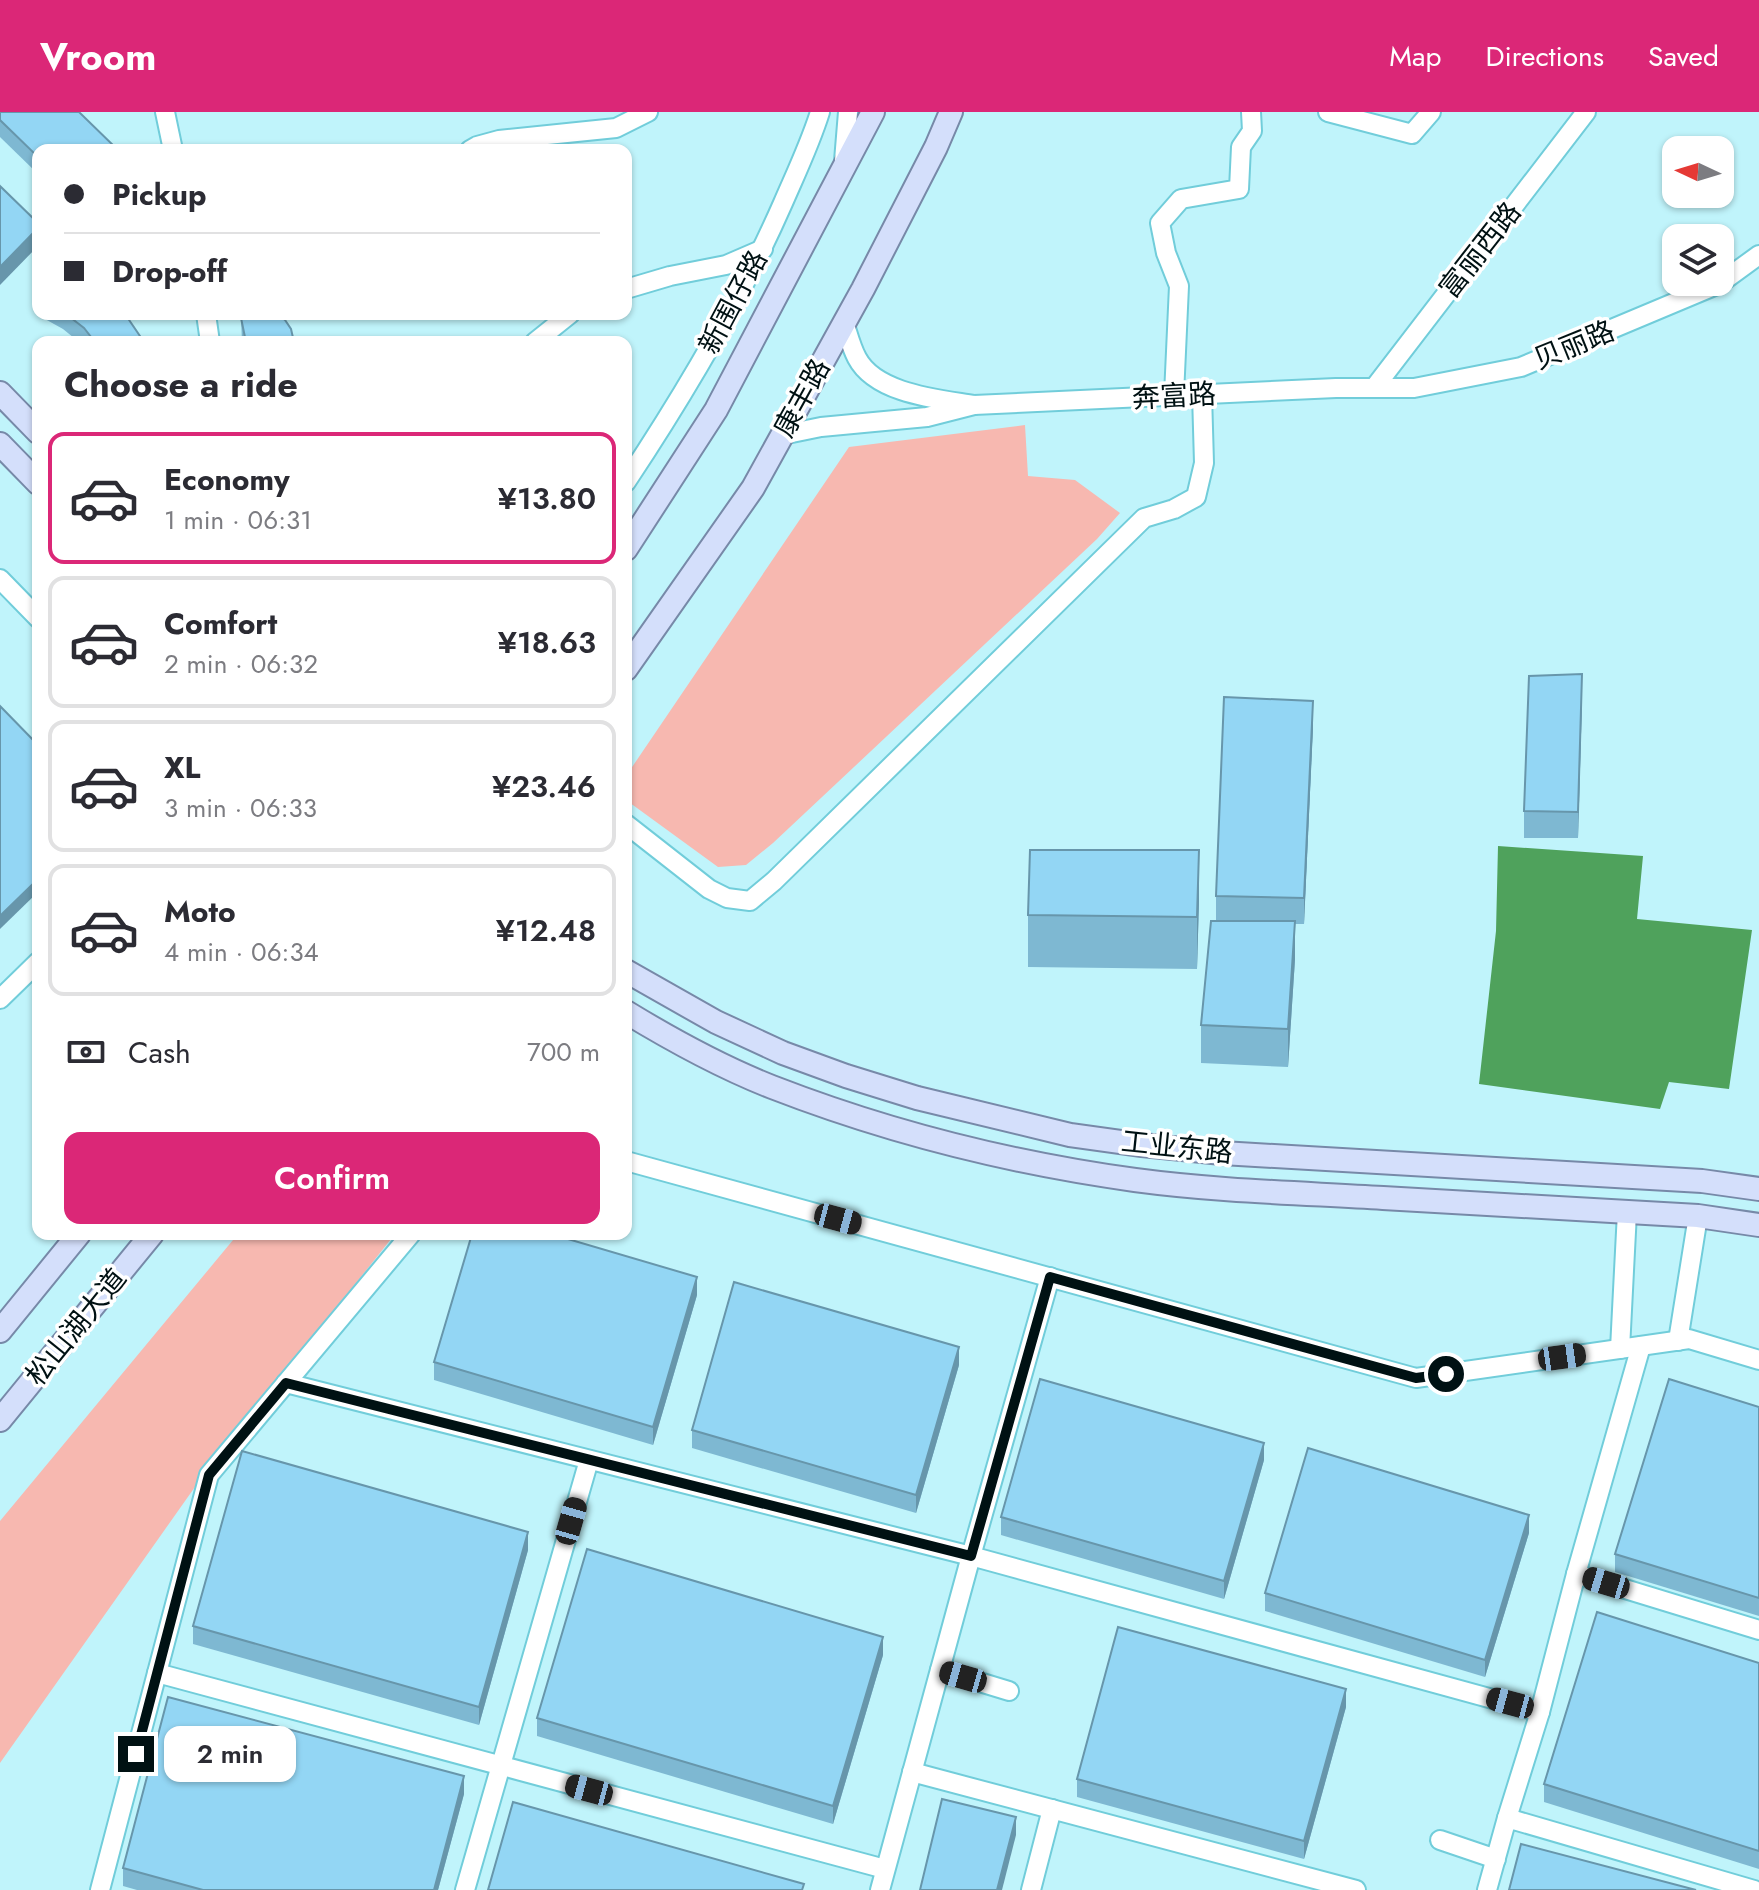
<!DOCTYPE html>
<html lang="en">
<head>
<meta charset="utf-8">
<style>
  body { margin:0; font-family:Jost,"Noto Sans SC",sans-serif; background:#f2f2f3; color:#2b2b33; height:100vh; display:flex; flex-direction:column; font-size:30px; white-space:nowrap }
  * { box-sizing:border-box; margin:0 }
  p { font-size:26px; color:#7c7c81 }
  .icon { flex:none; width:44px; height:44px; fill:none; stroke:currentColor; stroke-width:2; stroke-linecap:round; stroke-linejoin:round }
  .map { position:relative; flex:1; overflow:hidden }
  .side { position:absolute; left:32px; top:224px; width:600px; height:904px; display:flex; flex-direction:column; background:#fff; border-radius:16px; box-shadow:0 2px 6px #0004 }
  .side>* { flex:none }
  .banner { position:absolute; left:32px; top:32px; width:600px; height:176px; border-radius:16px; box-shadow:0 2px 6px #0004; display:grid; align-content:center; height:176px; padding:0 32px; background:#fff }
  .needle { width:52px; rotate:274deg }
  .tools { position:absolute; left:1662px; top:24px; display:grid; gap:16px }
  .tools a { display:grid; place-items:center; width:72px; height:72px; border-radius:16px; background:#fff; box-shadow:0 2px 6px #0004; font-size:40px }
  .end { position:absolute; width:36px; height:36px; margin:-18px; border:10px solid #001113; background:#fff; box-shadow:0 0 0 4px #fff }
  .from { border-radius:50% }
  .bubble { position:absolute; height:56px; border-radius:16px; background:#fff; box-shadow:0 2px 6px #0004; font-size:26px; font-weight:600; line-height:56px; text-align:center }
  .car { position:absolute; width:24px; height:48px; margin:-24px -12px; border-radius:10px; box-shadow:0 0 6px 2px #0007; background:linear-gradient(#222 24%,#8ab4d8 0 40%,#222 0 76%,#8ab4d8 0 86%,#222 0) }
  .banner b { display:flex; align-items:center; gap:28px; height:76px; font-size:30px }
  .banner b+b { border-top:2px solid #e1e1e2 }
  .banner i { width:20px; height:20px; background:#2b2b33 }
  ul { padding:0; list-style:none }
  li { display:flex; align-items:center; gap:24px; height:132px; margin:0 16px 12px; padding:0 16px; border:4px solid #e1e1e2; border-radius:16px }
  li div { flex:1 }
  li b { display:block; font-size:30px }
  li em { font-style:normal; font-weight:600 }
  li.selected { border-color:#db2777 }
  li>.icon { width:72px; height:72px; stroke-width:1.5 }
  h2 { padding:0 32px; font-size:36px; line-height:96px }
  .pay { display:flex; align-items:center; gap:20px; height:88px; padding:0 32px; font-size:30px }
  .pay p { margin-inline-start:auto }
  .primary-button { display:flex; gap:16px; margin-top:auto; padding:16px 32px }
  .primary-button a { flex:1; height:92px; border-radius:16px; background:#db2777; color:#fff; font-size:32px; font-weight:600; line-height:92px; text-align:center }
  header { display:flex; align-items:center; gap:48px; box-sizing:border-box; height:112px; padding:0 40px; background:#db2777; color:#fff }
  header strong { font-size:38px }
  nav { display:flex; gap:44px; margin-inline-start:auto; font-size:28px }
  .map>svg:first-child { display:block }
  .green { fill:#f7b8b0 }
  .water { fill:#4fa25c }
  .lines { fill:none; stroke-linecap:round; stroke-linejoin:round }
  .minor-casing { stroke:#71cdda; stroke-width:22 }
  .major-casing { stroke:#7789a8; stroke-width:26 }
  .minor { stroke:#fff; stroke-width:18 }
  .major { stroke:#d4dffb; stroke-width:22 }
  .wall { fill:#7eb8d2 }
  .shaded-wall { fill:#6796ab }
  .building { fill:#93d6f4; stroke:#6796ab; stroke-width:2 }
  .route { stroke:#001113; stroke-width:10 }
  .labels { text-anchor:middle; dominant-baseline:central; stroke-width:7; stroke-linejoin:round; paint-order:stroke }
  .street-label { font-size:28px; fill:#001113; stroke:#fff }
</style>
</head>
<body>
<header>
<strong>Vroom</strong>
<nav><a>Map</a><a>Directions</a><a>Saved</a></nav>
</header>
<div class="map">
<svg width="1759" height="1778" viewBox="0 0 1759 1778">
  <rect width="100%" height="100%" fill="#c0f4fb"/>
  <g class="green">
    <polygon points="1025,313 1028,364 1075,368 1120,401 1097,427 773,731 746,753 718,755 626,688 626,664 849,335"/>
    <polygon points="238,1122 395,1122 202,1365 0,1651 0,1409"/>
  </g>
  <polygon class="water" points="1498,734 1643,744 1637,807 1752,818 1729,977 1669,970 1660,997 1479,972 1496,819"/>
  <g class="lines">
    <g class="minor-casing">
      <g id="minor">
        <polyline points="165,0 173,38"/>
        <polyline points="1328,0 1412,22 1431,0"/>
        <polyline points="470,38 477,34 499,28 616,16 648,0"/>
        <polyline points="844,49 848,0"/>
        <polyline points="626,177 670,164 726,153 763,137"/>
        <polyline points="206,202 210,230"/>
        <polyline points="535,230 570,202"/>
        <polyline points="1374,276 1586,0"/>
        <polyline points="1174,283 1179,174 1166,141 1160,111 1181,87 1239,77 1241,35 1252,19 1251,0"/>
        <polyline points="974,293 1336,276 1414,276 1521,255 1719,172 1759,143"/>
        <path d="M 782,323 L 821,315 L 927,305 L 974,293 C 938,287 876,282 857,246 C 851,235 848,222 844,210"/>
        <path d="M 626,370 C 685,281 740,189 783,91 C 796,61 810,32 820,0"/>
        <polyline points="0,467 38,506"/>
        <polyline points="626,712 709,777 727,786 750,789 774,769 1144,406 1174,397 1196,385 1204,351 1202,282"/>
        <polyline points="0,887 38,850"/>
        <polyline points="626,1049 1416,1266 1689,1227 1759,1248"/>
        <polyline points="1678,1229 1698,1104"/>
        <polyline points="1620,1237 1627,1100"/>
        <polyline points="286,1271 971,1444 1050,1165"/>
        <polyline points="1576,1462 1641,1234"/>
        <polyline points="940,1558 1009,1579"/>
        <polyline points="157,1561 885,1757"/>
        <polyline points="912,1660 1356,1778"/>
        <polyline points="1507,1706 1540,1600"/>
        <polyline points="1440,1728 1496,1747"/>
        <polyline points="100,1778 209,1363 411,1122"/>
        <polyline points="465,1778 589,1348"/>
        <polyline points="880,1778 971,1444 1540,1600 1576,1462 1759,1518"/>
        <polyline points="1031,1778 1052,1697"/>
        <polyline points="1487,1778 1507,1706 1754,1778"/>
      </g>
    </g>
    <g class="major-casing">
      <g id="major">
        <polyline points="0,281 38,320"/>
        <polyline points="0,332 38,371"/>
        <polyline points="626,437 716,298 873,0"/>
        <polyline points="626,557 753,376 863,177 936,35 951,0"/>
        <polyline points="626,859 716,910 783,941 846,964 917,986 1070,1023 1142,1033 1222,1041 1702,1069 1759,1077"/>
        <path d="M 626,900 C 672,928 721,955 772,975 C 888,1020 1012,1051 1135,1068 C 1217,1079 1300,1081 1383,1086 C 1488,1092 1593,1098 1698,1104 L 1759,1113"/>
        <polyline points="0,1219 79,1122"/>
        <polyline points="0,1308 152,1122"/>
      </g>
    </g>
    <use href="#minor" class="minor"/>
    <use href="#major" class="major"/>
  </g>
  <g class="wall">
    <polygon points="0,0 38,38 38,62 0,25"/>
    <polygon points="45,202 125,202 144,230 79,230 63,217 45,207"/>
    <polygon points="241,206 294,230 242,230"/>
    <polygon points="1582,588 1578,726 1524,726 1524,699"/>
    <polygon points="1313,615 1304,812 1295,812 1295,847 1288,955 1201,951 1201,913 1216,809 1216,784"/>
    <polygon points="1199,789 1197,857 1028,855 1028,803"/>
    <polygon points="697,1183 653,1333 434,1268 434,1250"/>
    <polygon points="959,1253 916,1401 692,1336 692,1318"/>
    <polygon points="1759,1295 1759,1504 1615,1460 1615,1442"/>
    <polygon points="1264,1348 1224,1487 1001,1423 1001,1405"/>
    <polygon points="1529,1421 1485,1565 1265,1499 1265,1481"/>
    <polygon points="528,1438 479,1613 193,1532 193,1514"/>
    <polygon points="883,1543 833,1712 537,1624 537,1606"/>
    <polygon points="1759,1551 1759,1757 1544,1690 1544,1672"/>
    <polygon points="1346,1595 1304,1747 1077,1685 1077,1667"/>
    <polygon points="464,1682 438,1778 137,1778 123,1774 123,1756"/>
  </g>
  <g class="shaded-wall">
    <polygon points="38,116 38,134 0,173 0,155"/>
    <polygon points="1582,562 1582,588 1578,726 1578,700"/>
    <polygon points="1313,589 1313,615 1304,812 1304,786"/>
    <polygon points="1199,738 1199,789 1197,857 1197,805"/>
    <polygon points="38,767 38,780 0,817 0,804"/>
    <polygon points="1295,809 1295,847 1288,955 1288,917"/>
    <polygon points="697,1165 697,1183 653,1333 653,1315"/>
    <polygon points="959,1235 959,1253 916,1401 916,1383"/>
    <polygon points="1264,1331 1264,1348 1224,1487 1224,1469"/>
    <polygon points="1529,1403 1529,1421 1485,1565 1485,1548"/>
    <polygon points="528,1420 528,1438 479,1613 479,1595"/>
    <polygon points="883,1525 883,1543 833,1712 833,1694"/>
    <polygon points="1346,1577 1346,1595 1304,1747 1304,1729"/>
    <polygon points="464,1664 464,1682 438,1778 434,1778"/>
    <polygon points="1016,1705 1016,1723 1002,1778 997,1778"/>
  </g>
  <g class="building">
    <polygon points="0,0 79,0 118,38 38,38 38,45 0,8"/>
    <polygon points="0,74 38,111 38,116 0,155"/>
    <polygon points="66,202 125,202 144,230 95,230 84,216"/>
    <polygon points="263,202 277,202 285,208 291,217 294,230 246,230 241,206"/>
    <polygon points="1582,562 1578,700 1524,699 1529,564"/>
    <polygon points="1224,585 1313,589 1304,786 1216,784"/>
    <polygon points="0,594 38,633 38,767 0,804"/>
    <polygon points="1030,738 1199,738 1197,805 1028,803"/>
    <polygon points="1211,809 1295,809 1288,917 1201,913"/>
    <polygon points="472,1122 551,1122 697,1165 653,1315 434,1250"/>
    <polygon points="734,1170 959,1235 916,1383 692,1318"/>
    <polygon points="1040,1267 1264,1331 1224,1469 1001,1405"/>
    <polygon points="1669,1267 1759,1295 1759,1486 1615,1442"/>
    <polygon points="1308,1336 1529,1403 1485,1548 1265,1481"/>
    <polygon points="242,1339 528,1420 479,1595 193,1514"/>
    <polygon points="587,1437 883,1525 833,1694 537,1606"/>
    <polygon points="1597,1500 1759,1551 1759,1739 1544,1672"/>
    <polygon points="1118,1515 1346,1577 1304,1729 1077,1667"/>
    <polygon points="168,1585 464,1664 434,1778 203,1778 123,1756"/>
    <polygon points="942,1687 1016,1705 997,1778 920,1778"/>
    <polygon points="513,1690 804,1772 802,1778 488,1778"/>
    <polygon points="1521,1732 1696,1778 1509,1778"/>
  </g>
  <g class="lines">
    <polyline class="route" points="136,1642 209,1363 286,1271 971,1444 1050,1165 1416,1266 1446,1262"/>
  </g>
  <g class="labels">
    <g class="street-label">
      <text transform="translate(1480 138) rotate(-52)">富丽西路</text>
      <text transform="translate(733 190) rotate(-62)">新围仔路</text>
      <text transform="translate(1574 233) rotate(-22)">贝丽路</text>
      <text transform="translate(1174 284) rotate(-3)">奔富路</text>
      <text transform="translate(802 286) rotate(-61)">康丰路</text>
      <text transform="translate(1177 1035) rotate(6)">工业东路</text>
      <text transform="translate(76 1215) rotate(-51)">松山湖大道</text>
    </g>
  </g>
</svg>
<div class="tools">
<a><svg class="needle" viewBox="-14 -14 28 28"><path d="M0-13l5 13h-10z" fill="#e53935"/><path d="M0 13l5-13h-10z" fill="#7c7c81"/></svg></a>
<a><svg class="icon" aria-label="layers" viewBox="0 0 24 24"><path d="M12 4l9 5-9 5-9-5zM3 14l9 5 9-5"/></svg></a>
</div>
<i class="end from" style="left:1446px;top:1262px"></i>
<i class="end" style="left:136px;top:1642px"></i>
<div class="bubble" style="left:164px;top:1614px;width:132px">2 min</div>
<i class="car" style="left:838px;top:1107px;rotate:105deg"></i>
<i class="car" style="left:1562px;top:1245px;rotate:82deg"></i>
<i class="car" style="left:571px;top:1409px;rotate:16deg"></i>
<i class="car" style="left:1606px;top:1471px;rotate:287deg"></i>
<i class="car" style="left:963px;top:1565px;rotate:286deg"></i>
<i class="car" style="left:1510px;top:1591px;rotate:285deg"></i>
<i class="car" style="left:589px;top:1678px;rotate:285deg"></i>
<div class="banner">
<b><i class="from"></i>Pickup</b>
<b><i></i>Drop-off</b>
</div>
<section class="side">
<h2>Choose a ride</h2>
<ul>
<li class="selected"><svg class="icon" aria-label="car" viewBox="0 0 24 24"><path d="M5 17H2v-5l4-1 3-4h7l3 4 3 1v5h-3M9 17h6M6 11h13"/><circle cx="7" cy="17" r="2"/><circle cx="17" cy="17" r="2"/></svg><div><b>Economy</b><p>1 min · 06:31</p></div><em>¥13.80</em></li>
<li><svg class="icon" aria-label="car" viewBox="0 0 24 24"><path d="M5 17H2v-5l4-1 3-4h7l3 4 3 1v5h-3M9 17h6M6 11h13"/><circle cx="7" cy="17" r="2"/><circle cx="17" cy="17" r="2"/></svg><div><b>Comfort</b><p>2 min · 06:32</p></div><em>¥18.63</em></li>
<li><svg class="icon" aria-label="car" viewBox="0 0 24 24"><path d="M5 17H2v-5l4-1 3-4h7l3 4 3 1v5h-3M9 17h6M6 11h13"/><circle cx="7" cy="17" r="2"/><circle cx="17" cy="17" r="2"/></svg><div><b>XL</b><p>3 min · 06:33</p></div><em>¥23.46</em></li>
<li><svg class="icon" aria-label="car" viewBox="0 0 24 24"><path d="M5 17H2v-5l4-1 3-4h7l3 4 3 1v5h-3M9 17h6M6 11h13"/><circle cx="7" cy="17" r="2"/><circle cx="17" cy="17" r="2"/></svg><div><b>Moto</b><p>4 min · 06:34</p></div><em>¥12.48</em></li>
</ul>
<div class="pay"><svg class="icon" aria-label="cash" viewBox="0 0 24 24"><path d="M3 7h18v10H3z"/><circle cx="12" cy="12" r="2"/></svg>Cash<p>700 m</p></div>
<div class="primary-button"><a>Confirm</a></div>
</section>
</div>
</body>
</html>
